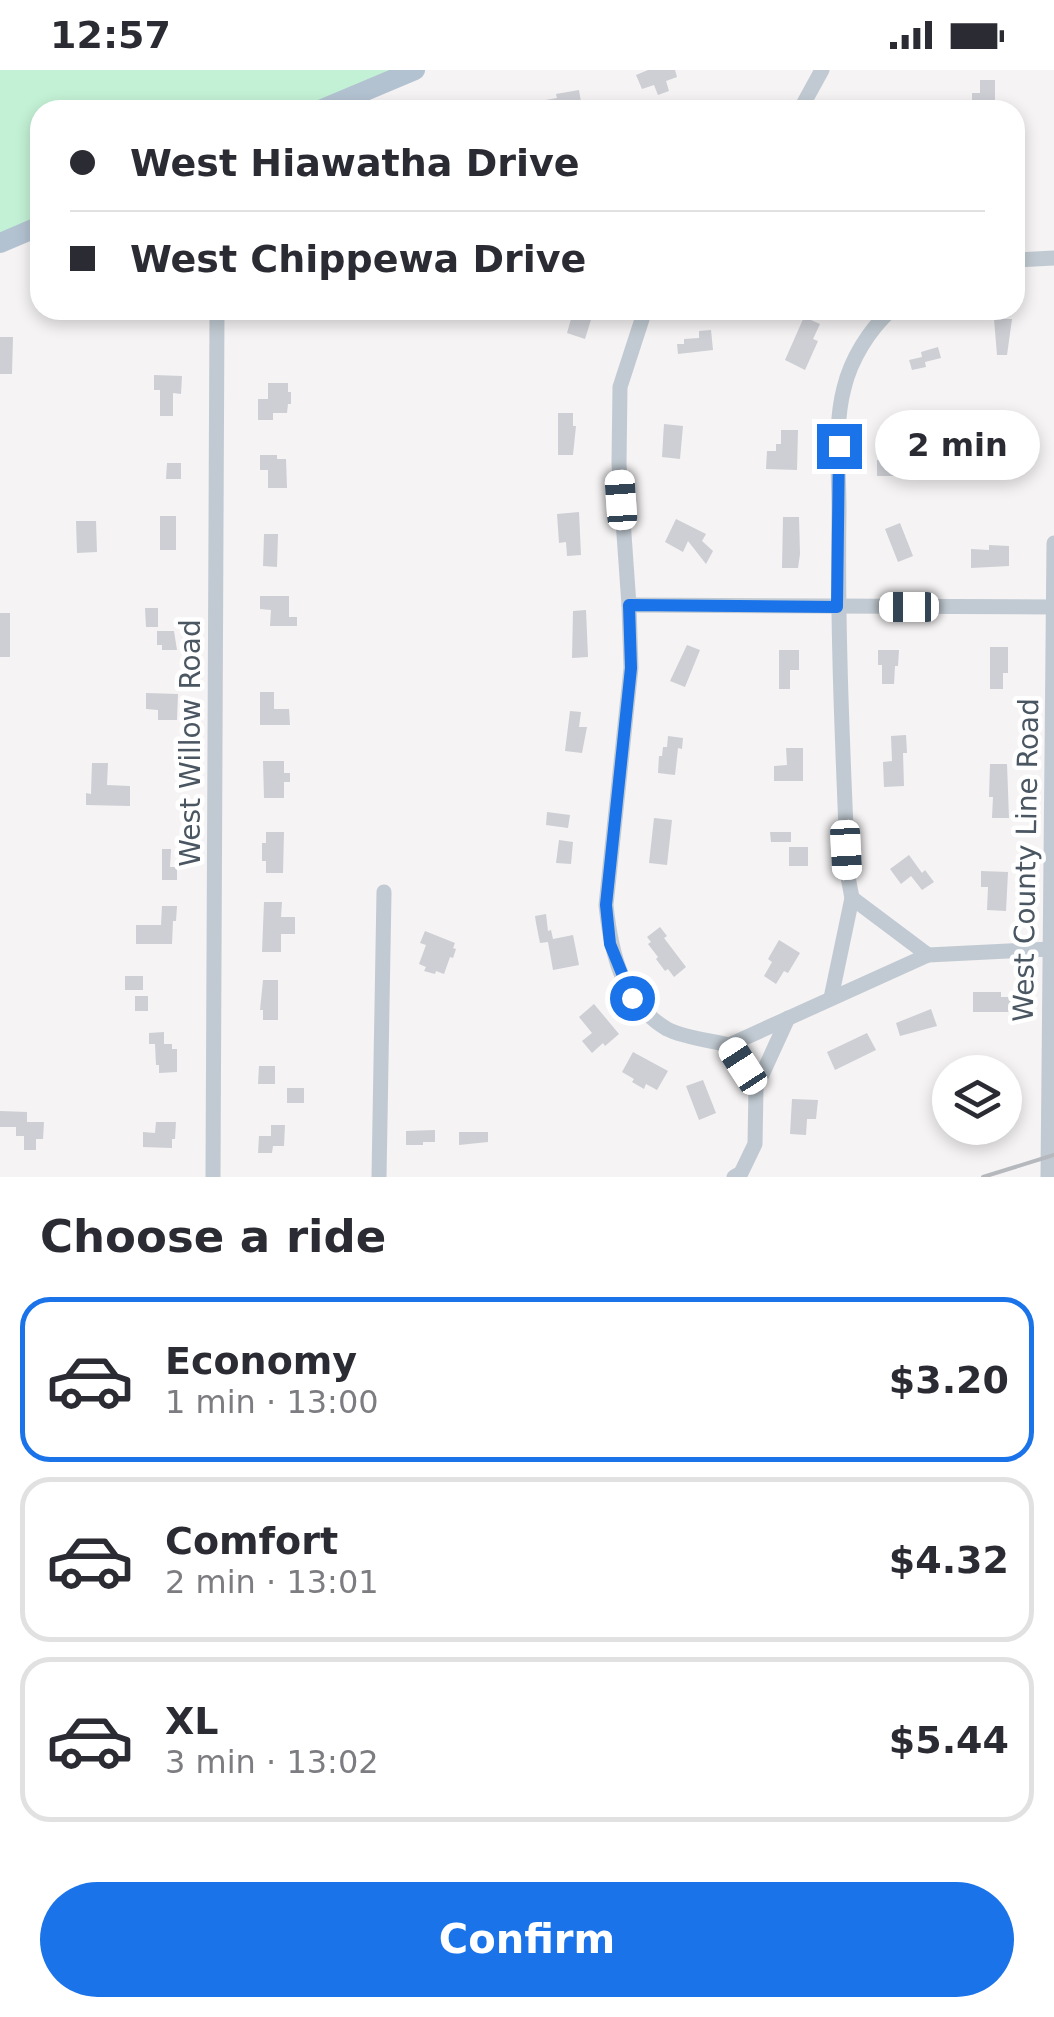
<!DOCTYPE html>
<html lang="en">
<head>
<meta charset="utf-8">
<style>
  body { margin:0; font-family:"DejaVu Sans",sans-serif; background:#f2f2f3; color:#2b2b33; height:100vh; display:flex; flex-direction:column; font-size:38px; white-space:nowrap }
  * { box-sizing:border-box; margin:0 }
  p { font-size:32px; color:#7c7c81 }
  .icon { flex:none; width:55px; height:55px; fill:none; stroke:currentColor; stroke-width:2; stroke-linecap:round; stroke-linejoin:round }
  .map { position:relative; height:1107px; overflow:hidden }
  .sheet { display:flex; flex-direction:column; background:#fff; flex:1 }
  .sheet>* { flex:none }
  .top-card { position:absolute; left:30px; top:30px; width:995px; height:220px; border-radius:30px; box-shadow:0 5px 15px #0003; display:grid; align-content:center; height:220px; padding:0 40px; background:#fff }
  .tools { position:absolute; left:932px; top:985px; display:grid; gap:20px }
  .tools a { display:grid; place-items:center; width:90px; height:90px; border-radius:50%; background:#fff; box-shadow:0 5px 15px #0003; font-size:50px }
  .end { position:absolute; width:45px; height:45px; margin:-22px; border:12px solid #1a73e8; background:#fff; box-shadow:0 0 0 5px #fff }
  .from { border-radius:50% }
  .bubble { position:absolute; height:70px; border-radius:35px; background:#fff; box-shadow:0 5px 15px #0003; font-size:32px; font-weight:600; line-height:70px; text-align:center }
  .car { position:absolute; width:30px; height:60px; margin:-30px -15px; border-radius:12px; box-shadow:0 0 8px 2px #0007; background:linear-gradient(#fff 24%,#345 0 40%,#fff 0 76%,#345 0 86%,#fff 0) }
  .top-card b { display:flex; align-items:center; gap:35px; height:95px; font-size:38px }
  .top-card b+b { border-top:2px solid #e1e1e2 }
  .top-card i { width:25px; height:25px; background:#2b2b33 }
  ul { padding:0; list-style:none }
  li { display:flex; align-items:center; gap:30px; height:165px; margin:0 20px 15px; padding:0 20px; border:5px solid #e1e1e2; border-radius:30px }
  li div { flex:1 }
  li b { display:block; font-size:38px }
  li em { font-style:normal; font-weight:600 }
  li.on { border-color:#1a73e8 }
  li>.icon { width:90px; height:90px; stroke-width:1.5 }
  h2 { padding:0 40px; font-size:45px; line-height:120px }
  .action { display:flex; gap:20px; margin-top:auto; padding:20px 40px }
  .action a { flex:1; height:115px; border-radius:60px; background:#1a73e8; color:#fff; font-size:40px; font-weight:600; line-height:115px; text-align:center }
  .status { display:flex; justify-content:space-between; align-items:center; height:70px; padding:0 50px; background:#fff; direction:ltr }
  .status svg { height:28px; fill:currentColor }
  .map>svg:first-child { display:block }
  .green { fill:#c3f1d5 }
  .building { fill:#cdcfd5 }
  .lines { fill:none; stroke-linecap:round; stroke-linejoin:round }
  .minor { stroke:#c1cad2; stroke-width:15 }
  .major { stroke:#b3c2d1; stroke-width:20 }
  .rail { stroke:#b5b8bd; stroke-width:4 }
  .route { stroke:#1a73e8; stroke-width:12 }
  .labels { text-anchor:middle; dominant-baseline:central; stroke-width:9; stroke-linejoin:round; paint-order:stroke }
  .street-label { font-size:28px; fill:#4a5661; stroke:#fff }
</style>
</head>
<body>
<div class="status"><b>12:57</b><svg viewBox="0 0 49 12"><path d="M0 12V9h3v3zM5 12V6h3v6zM10 12V3h3v9zM15 12V0h3v12zM26 1h20v11H26zM47 4h2v5h-2z"/></svg></div>
<div class="map">
<svg width="1054" height="1107" viewBox="0 0 1054 1107">
  <rect width="100%" height="100%" fill="#f5f3f3"/>
  <polygon class="green" points="0,0 417,0 321,40 40,40 40,156 0,173"/>
  <g class="building">
    <polygon points="648,0 675,0 677,7 666,11 669,21 658,25 654,15 642,19 636,5"/>
    <polygon points="980,10 995,10 995,40 978,40 978,34 972,34 972,23 980,23"/>
    <polygon points="579,20 582,38 542,40 540,31 557,28 556,24"/>
    <polygon points="549,240 594,240 585,269 567,263 571,249"/>
    <polygon points="804,247 820,254 813,269 818,271 805,300 785,290"/>
    <polygon points="994,249 1012,249 1007,285 997,285"/>
    <polygon points="711,260 713,280 678,284 677,274 684,274 684,269 699,268 699,261"/>
    <polygon points="0,267 13,267 12,304 0,304"/>
    <polygon points="938,277 941,288 925,292 926,297 912,300 909,290 922,287 921,282"/>
    <polygon points="154,305 182,306 181,324 173,323 173,346 160,346 160,320 154,320"/>
    <polygon points="268,313 288,313 288,322 291,322 291,334 288,334 287,343 273,343 273,350 258,350 258,329 268,329"/>
    <polygon points="558,343 573,343 573,356 576,356 573,385 558,385"/>
    <polygon points="664,354 683,356 680,389 662,387"/>
    <polygon points="995,357 1008,357 1008,362 1010,362 1010,397 988,397 989,381 984,381 984,369 993,369"/>
    <polygon points="781,360 798,360 797,400 766,399 767,381 776,381 776,374 781,374"/>
    <polygon points="894,375 915,375 915,406 877,406 877,390 894,390"/>
    <polygon points="260,385 277,385 277,389 286,389 287,418 268,418 268,400 260,400"/>
    <polygon points="167,393 181,393 181,409 166,409"/>
    <polygon points="579,442 581,485 567,486 566,472 559,473 557,444"/>
    <rect x="160" y="446" width="16" height="34"/>
    <polygon points="783,447 799,447 800,484 798,498 782,498"/>
    <polygon points="676,449 706,464 702,471 713,481 706,494 688,471 683,482 665,472"/>
    <polygon points="76,451 96,451 97,482 77,483"/>
    <polygon points="900,453 913,486 898,492 885,459"/>
    <polygon points="264,464 278,464 277,497 263,496"/>
    <polygon points="989,475 1009,476 1009,496 971,498 971,479 989,480"/>
    <polygon points="260,526 289,526 289,547 297,547 297,556 270,556 271,540 260,539"/>
    <polygon points="145,538 158,538 158,557 146,557"/>
    <polygon points="586,540 588,587 572,588 573,541"/>
    <rect x="0" y="543" width="10" height="44"/>
    <polygon points="157,561 174,561 177,580 162,580 162,575 157,575"/>
    <polygon points="687,575 700,580 685,617 670,611"/>
    <polygon points="990,577 1008,577 1008,603 1003,603 1003,619 990,619"/>
    <polygon points="779,580 799,580 799,600 790,600 790,619 779,619"/>
    <polygon points="878,580 899,580 898,596 895,596 894,614 882,614 882,595 878,595"/>
    <polygon points="260,622 274,622 274,639 289,639 290,655 260,655"/>
    <polygon points="146,623 178,624 177,650 158,650 158,640 146,639"/>
    <polygon points="570,641 581,642 579,657 587,657 582,683 565,681"/>
    <polygon points="906,665 907,683 903,683 904,716 884,717 883,692 892,691 891,666"/>
    <polygon points="668,666 683,668 682,679 678,678 675,705 658,703 659,686 662,686 663,677 667,677"/>
    <polygon points="786,678 803,678 803,711 774,711 774,696 787,695"/>
    <polygon points="263,691 284,691 284,703 290,703 290,712 284,712 284,728 264,728"/>
    <polygon points="92,693 108,693 107,715 130,716 130,736 86,735 86,723 91,724"/>
    <polygon points="990,694 1007,694 1009,748 992,748 993,727 989,727"/>
    <polygon points="547,742 570,745 568,758 546,755"/>
    <polygon points="654,748 672,750 667,795 649,793"/>
    <polygon points="266,762 284,762 283,803 266,803 266,791 262,791 262,773 266,773"/>
    <polygon points="770,762 791,762 791,772 771,772"/>
    <polygon points="559,770 573,772 571,794 556,793"/>
    <rect x="789" y="777" width="19" height="19"/>
    <polygon points="162,779 171,779 170,797 177,797 177,810 162,810"/>
    <polygon points="909,785 922,803 925,800 934,812 922,820 911,806 901,814 890,799"/>
    <polygon points="981,801 1008,802 1006,841 987,840 988,817 981,817"/>
    <polygon points="264,832 282,832 281,847 295,847 295,864 281,864 281,882 262,882"/>
    <polygon points="162,836 177,836 176,851 173,851 172,874 136,874 136,855 161,855"/>
    <polygon points="546,844 548,861 551,860 553,869 573,865 579,895 553,900 548,872 540,873 536,853 535,846"/>
    <polygon points="660,857 667,866 664,868 686,897 674,907 668,899 665,901 656,889 658,887 648,874 651,872 647,867"/>
    <polygon points="425,861 455,873 453,878 456,879 453,888 450,887 444,904 436,901 435,904 424,901 426,897 419,894 426,875 420,873"/>
    <polygon points="779,870 800,883 788,903 784,901 776,914 764,906 772,892 768,889"/>
    <rect x="125" y="906" width="18" height="14"/>
    <polygon points="263,910 278,910 278,950 263,950 263,940 260,940"/>
    <polygon points="973,922 1001,922 1001,927 1015,927 1015,942 973,942"/>
    <rect x="135" y="926" width="13" height="15"/>
    <polygon points="594,934 619,964 605,976 603,973 592,983 582,971 592,963 579,947"/>
    <polygon points="931,939 937,956 900,966 896,953"/>
    <polygon points="164,962 164,974 172,974 172,979 177,979 177,1002 159,1003 159,995 156,995 155,974 149,974 149,963"/>
    <polygon points="867,963 876,980 835,1000 827,982"/>
    <polygon points="633,982 668,1001 657,1020 646,1014 644,1019 632,1012 634,1009 622,1002"/>
    <polygon points="259,996 275,996 275,1014 258,1014"/>
    <polygon points="703,1010 716,1043 699,1050 686,1016"/>
    <rect x="287" y="1018" width="17" height="15"/>
    <polygon points="792,1029 818,1030 816,1049 807,1049 806,1065 790,1064"/>
    <polygon points="0,1041 27,1042 27,1052 44,1052 43,1069 36,1069 36,1080 24,1080 24,1066 16,1066 16,1057 0,1057"/>
    <polygon points="156,1052 176,1052 175,1069 172,1069 172,1078 143,1077 143,1062 155,1063"/>
    <polygon points="271,1055 285,1055 284,1076 273,1076 272,1083 258,1083 259,1066 271,1066"/>
    <polygon points="435,1060 435,1072 423,1072 423,1075 406,1075 406,1061"/>
    <polygon points="459,1062 488,1062 488,1072 459,1075"/>
  </g>
  <g class="lines">
    <g class="minor">
      <polyline points="800,40 822,0"/>
      <polyline points="1015,190 1054,188"/>
      <path d="M 645,240 L 620,317 L 619,394 L 629,535 L 631,598 L 606,835 C 611,883 622,932 667,959 C 682,967 712,971 729,975 L 756,1018"/>
      <polyline points="629,535 1053,537"/>
      <polyline points="852,828 928,885"/>
      <path d="M 831,928 L 852,828 L 848,807 C 843,685 837,563 839,440 C 839,400 834,356 844,318 C 851,289 869,260 891,240"/>
      <polyline points="729,975 928,885 1050,879"/>
      <polyline points="213,1107 217,240"/>
      <polyline points="379,1107 384,822"/>
      <polyline points="734,1107 741,1103 755,1074 756,1018 788,948"/>
      <polyline points="1048,1107 1054,473"/>
    </g>
    <g class="major">
      <polyline points="320,40 415,0"/>
      <polyline points="0,173 40,156"/>
    </g>
    <polyline class="rail" points="983,1107 1054,1085"/>
  </g>
  <g class="lines">
    <polyline class="route" points="632,928 610,874 606,835 631,598 629,535 837,537 839,376"/>
  </g>
  <g class="labels">
    <g class="street-label">
      <text transform="translate(190 673) rotate(-90)">West Willow Road</text>
      <text transform="translate(1026 790) rotate(-89)">West County Line Road</text>
    </g>
  </g>
</svg>
<div class="tools">
<a><svg class="icon" aria-label="layers" viewBox="0 0 24 24"><path d="M12 4l9 5-9 5-9-5zM3 14l9 5 9-5"/></svg></a>
</div>
<i class="end from" style="left:632px;top:928px"></i>
<i class="end" style="left:839px;top:376px"></i>
<div class="bubble" style="left:875px;top:340px;width:165px">2 min</div>
<i class="car" style="left:621px;top:430px;rotate:356deg"></i>
<i class="car" style="left:909px;top:537px;rotate:270deg"></i>
<i class="car" style="left:846px;top:780px;rotate:177deg"></i>
<i class="car" style="left:743px;top:996px;rotate:327deg"></i>
<div class="top-card">
<b><i class="from"></i>West Hiawatha Drive</b>
<b><i></i>West Chippewa Drive</b>
</div>
</div>
<section class="sheet">
<h2>Choose a ride</h2>
<ul>
<li class="on"><svg class="icon" aria-label="car" viewBox="0 0 24 24"><path d="M5 17H2v-5l4-1 3-4h7l3 4 3 1v5h-3M9 17h6M6 11h13"/><circle cx="7" cy="17" r="2"/><circle cx="17" cy="17" r="2"/></svg><div><b>Economy</b><p>1 min · 13:00</p></div><em>$3.20</em></li>
<li><svg class="icon" aria-label="car" viewBox="0 0 24 24"><path d="M5 17H2v-5l4-1 3-4h7l3 4 3 1v5h-3M9 17h6M6 11h13"/><circle cx="7" cy="17" r="2"/><circle cx="17" cy="17" r="2"/></svg><div><b>Comfort</b><p>2 min · 13:01</p></div><em>$4.32</em></li>
<li><svg class="icon" aria-label="car" viewBox="0 0 24 24"><path d="M5 17H2v-5l4-1 3-4h7l3 4 3 1v5h-3M9 17h6M6 11h13"/><circle cx="7" cy="17" r="2"/><circle cx="17" cy="17" r="2"/></svg><div><b>XL</b><p>3 min · 13:02</p></div><em>$5.44</em></li>
</ul>
<div class="action"><a>Confirm</a></div>
</section>
</body>
</html>
